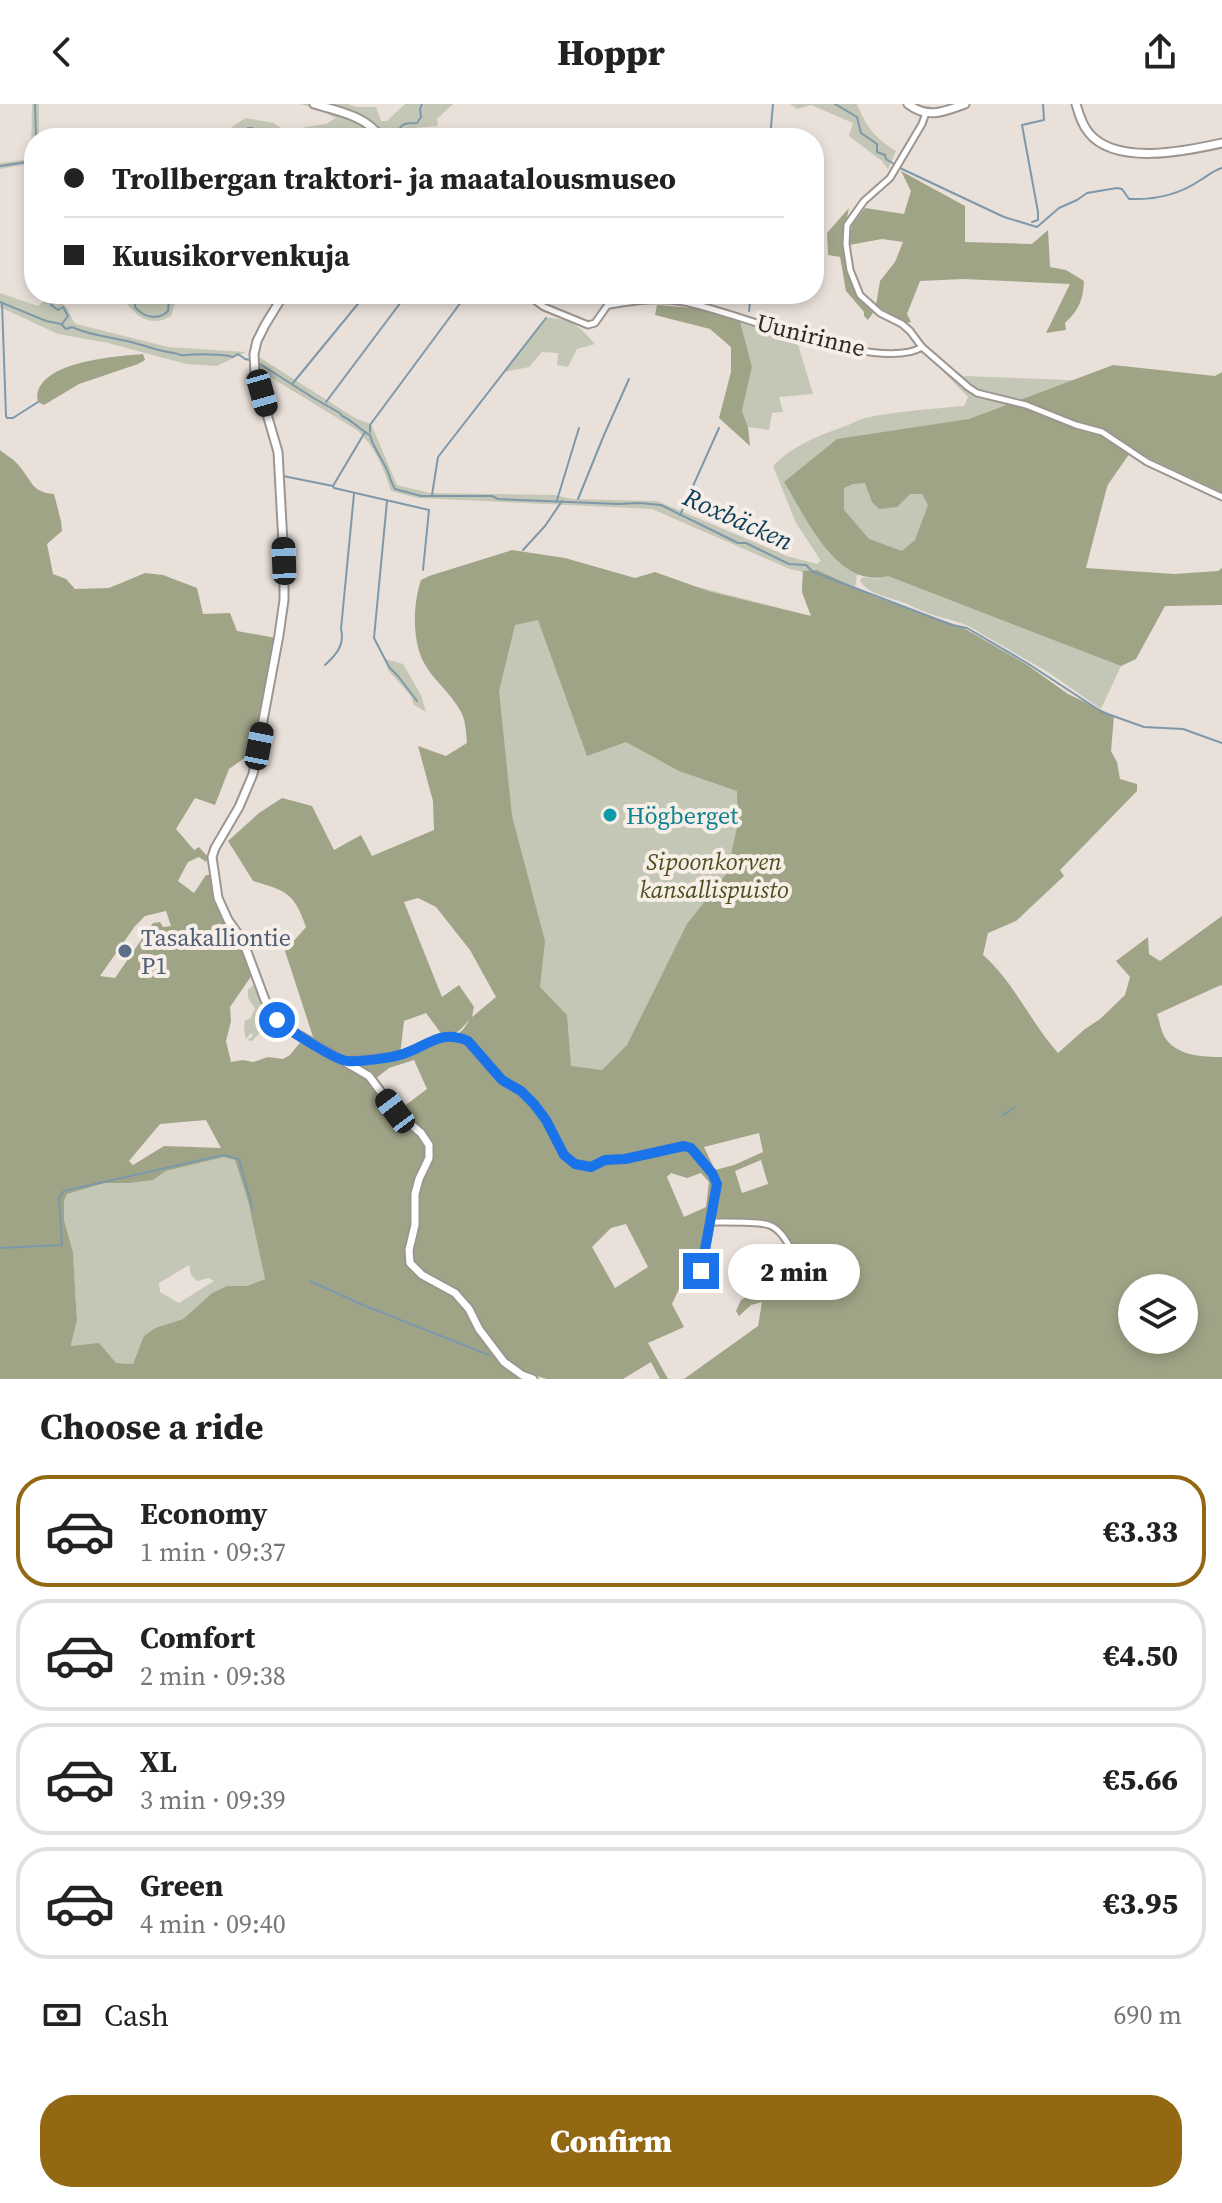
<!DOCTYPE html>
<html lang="en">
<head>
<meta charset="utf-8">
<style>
  body { margin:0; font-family:"Source Serif 4",serif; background:#f2f2f2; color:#222; height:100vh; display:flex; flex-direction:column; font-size:30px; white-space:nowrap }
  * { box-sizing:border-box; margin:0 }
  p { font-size:26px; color:#767676 }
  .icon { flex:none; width:44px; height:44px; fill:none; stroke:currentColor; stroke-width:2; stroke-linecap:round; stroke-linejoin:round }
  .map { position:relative; height:1275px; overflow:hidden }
  .drawer { display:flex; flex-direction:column; background:#fff; flex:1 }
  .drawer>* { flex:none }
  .hud { position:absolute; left:24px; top:24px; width:800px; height:176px; border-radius:32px; box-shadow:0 4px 12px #0003; display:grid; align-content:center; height:176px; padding:0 40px; background:#fff }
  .buttons { position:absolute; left:1118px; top:1170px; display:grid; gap:16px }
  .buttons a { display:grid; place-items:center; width:80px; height:80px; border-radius:50%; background:#fff; box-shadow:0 4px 12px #0003; font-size:40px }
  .end { position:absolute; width:36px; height:36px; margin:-18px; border:10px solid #1a73e8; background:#fff; box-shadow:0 0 0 4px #fff }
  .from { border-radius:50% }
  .bubble { position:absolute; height:56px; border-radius:28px; background:#fff; box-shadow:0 4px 12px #0003; font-size:26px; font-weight:800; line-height:56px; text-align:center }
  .car { position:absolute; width:24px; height:48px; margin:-24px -12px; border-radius:10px; box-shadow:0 0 6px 2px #0007; background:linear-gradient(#222 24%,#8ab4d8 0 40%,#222 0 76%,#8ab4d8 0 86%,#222 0) }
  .hud b { display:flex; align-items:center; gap:28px; height:76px; font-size:30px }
  .hud b+b { border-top:2px solid #e0e0e0 }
  .hud i { width:20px; height:20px; background:#222 }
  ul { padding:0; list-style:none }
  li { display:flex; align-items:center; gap:24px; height:112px; margin:0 16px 12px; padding:0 24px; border:4px solid #e0e0e0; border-radius:32px }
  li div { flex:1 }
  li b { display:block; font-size:30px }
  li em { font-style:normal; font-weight:800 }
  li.on { border-color:#936813 }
  li>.icon { width:72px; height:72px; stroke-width:1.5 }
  h2 { padding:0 40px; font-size:36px; line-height:96px }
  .pay { display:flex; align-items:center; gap:20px; height:88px; padding:0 40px; font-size:30px }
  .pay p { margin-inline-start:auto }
  .cta { display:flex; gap:16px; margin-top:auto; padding:16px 40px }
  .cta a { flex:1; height:92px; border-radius:32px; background:#936813; color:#fff; font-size:32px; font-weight:800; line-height:92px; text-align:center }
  header { display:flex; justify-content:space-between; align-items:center; height:104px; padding:0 40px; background:#fff; font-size:36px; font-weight:800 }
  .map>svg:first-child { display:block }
  .green { fill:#c4c7b5; fill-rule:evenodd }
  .forest { fill:#9fa487; fill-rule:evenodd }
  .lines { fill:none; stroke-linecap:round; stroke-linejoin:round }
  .stream { stroke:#7e98ab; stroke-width:2 }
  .minor-casing { stroke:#9d958f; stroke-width:9 }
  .tertiary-casing { stroke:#9d958f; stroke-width:11 }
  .minor { stroke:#fff; stroke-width:5 }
  .tertiary { stroke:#fff; stroke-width:7 }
  .route { stroke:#1a73e8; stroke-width:10 }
  .culture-dot { fill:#0f9aa8; stroke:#f6eee7; stroke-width:3 }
  .service-dot { fill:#5c6f8a; stroke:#f6eee7; stroke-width:3 }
  .labels { text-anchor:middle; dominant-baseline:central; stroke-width:8; stroke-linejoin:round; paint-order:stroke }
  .street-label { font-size:24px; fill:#2c2927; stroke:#f6eee7 }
  .culture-label { font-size:24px; fill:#0d838f; stroke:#f6eee7; text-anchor:start }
  .park-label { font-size:24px; font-style:italic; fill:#4b501e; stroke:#f6eee7 }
  .service-label { font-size:24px; fill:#4e5e75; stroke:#f6eee7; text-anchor:start }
  .water-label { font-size:26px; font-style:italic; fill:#0b3c59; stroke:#f6eee7 }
</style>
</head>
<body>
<header><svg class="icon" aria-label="back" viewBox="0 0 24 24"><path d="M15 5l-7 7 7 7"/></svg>Hoppr<svg class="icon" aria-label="share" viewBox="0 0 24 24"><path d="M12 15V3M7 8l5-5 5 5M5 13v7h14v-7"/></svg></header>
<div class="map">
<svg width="1222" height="1275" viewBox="0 0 1222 1275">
  <rect width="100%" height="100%" fill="#e9e0da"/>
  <g class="green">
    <polygon points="32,0 39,0 39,34 34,34 34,59 0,65 0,59 31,55"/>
    <polygon points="300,0 347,0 357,3 376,3 381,17 387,17 405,0 453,0 437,15 438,22 293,34 305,23 326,20 336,14 315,4"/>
    <path d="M 790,0 L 857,0 C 867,24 874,33 896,47 L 888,65 L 882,57 L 849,32 L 853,19 L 811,1 L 797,5 Z"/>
    <path d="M 246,14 L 274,19 L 291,32 L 220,34 C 223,29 240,17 246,14 Z"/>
    <path d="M 0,189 L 38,202 L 52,190 L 71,190 L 62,199 C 71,205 69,214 76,220 L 168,243 L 246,248 L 217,262 L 186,260 L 108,239 L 58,230 L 0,203 Z"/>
    <path d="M 85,190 L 178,190 L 171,212 C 152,223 140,215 127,200 C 113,199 96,202 85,190 Z"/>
    <path d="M 546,214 C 571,214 579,222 595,240 L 577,245 L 568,263 L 557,261 L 558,249 L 542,248 L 529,263 L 504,268 Z"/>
    <polygon points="740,217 796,234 813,290 779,293 783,308 772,309 769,326 748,323 742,307 752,263"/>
    <path d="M 259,243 L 259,253 L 355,314 L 371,320 L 397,381 L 430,389 L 555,391 L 571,395 L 657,397 L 787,452 L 817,460 L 821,457 L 796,419 L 773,362 C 792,342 817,332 843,323 C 850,321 857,316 865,314 C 898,307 931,305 964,302 L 968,293 L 927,251 L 929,247 L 963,272 L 1222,282 L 1222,394 L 1118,344 L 1065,538 L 1042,531 L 1121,562 L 1101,605 L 1048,568 L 980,529 C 965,517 946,516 928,509 C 918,506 909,500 899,497 C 885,492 869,490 860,477 L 862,473 L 877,475 L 881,473 L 857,471 L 851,513 L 979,845 L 1055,956 L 1194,1166 L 1222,1275 L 972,1275 L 897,940 L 599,1075 L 477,858 L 440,719 L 481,705 L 470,619 L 425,559 L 451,470 L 549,521 L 694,482 L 811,512 L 802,488 L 803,468 L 790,465 L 652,405 L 418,394 L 391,387 C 384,365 375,342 357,326 L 262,268 C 256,260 255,252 259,243 ZM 1132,1184 L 1184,1184 L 1184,1236 L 1132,1236 Z"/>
    <polygon points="385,555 403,560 421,591 426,608 414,601 411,592 388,566"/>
    <path d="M 253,881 L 257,882 L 273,916 L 252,937 L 247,936 L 253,932 L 251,929 L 246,935 L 244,926 L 245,916 L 250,915 L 255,904 C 250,897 247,896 248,886 Z"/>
    <path d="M 224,1053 L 235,1056 L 248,1097 L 265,1175 L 247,1182 L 227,1182 L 212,1189 L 183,1215 L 155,1224 L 145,1232 L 133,1260 L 116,1259 L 73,1242 L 71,1240 L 77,1217 L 73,1148 L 64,1116 L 64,1097 L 67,1090 L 105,1079 L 130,1079 L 152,1076 L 166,1067 ZM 189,1161 L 191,1171 L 197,1177 L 209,1174 L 214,1177 L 179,1199 L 160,1188 L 159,1179 Z"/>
  </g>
  <g class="forest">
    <path d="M 901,67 L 965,102 L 965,138 L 1032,140 L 1048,126 L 1050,163 L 1066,166 L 1084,177 C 1083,196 1079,206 1065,219 L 1066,226 L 1046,229 L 1070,180 L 963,175 L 920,177 L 907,210 L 911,218 L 905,219 L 876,201 L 880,177 L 895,158 L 903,138 L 882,135 L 849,141 L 852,121 L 865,104 L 904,110 L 911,87 Z"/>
    <path d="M 849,104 C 840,142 845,180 873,209 L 868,216 L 864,212 L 864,208 L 846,187 L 840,153 L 828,151 L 827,129 Z"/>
    <polygon points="657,201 705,205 740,217 752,263 742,307 748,323 750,342 719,314 731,268 731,243 710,225 655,211"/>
    <path d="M 143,250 L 145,256 L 138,260 L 79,280 L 44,301 L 38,298 C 30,258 117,252 143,250 Z"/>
    <path d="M 1113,261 L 1215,272 L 1222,268 L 1222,388 L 1132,346 L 1107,382 L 1086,464 L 1174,470 L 1218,467 L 1222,464 L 1222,501 L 1165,502 L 1136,555 L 1121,562 L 888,472 C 837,486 806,413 784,378 L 837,335 L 969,315 ZM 865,379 L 872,398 L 879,405 L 897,403 L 910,390 L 922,390 L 928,401 L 915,436 L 902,447 L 869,435 L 844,406 L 844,384 L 853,380 Z"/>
    <path d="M 0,346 C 6,351 15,356 20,363 C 33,378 31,388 54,390 L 61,417 L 62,427 L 47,440 L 53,470 L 66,475 L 75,485 L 109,484 L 145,469 L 163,471 L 197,484 L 203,510 L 230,509 L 237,527 L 276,534 L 253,648 L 229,665 L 215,701 L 195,694 L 176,725 L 194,746 L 199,743 L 208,753 L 206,758 L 199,753 L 188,758 L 178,777 L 194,789 L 206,771 L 211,771 L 219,805 L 243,845 L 252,871 L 230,903 L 231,917 L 226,937 L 231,958 L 243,956 L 253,958 L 268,953 L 283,955 L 290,951 L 302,936 L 367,975 L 393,1010 L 418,1032 L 425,1042 L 425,1054 L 416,1073 L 412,1090 L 412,1121 L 405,1145 L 407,1161 L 420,1174 L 453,1191 L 459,1197 L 476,1226 L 501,1260 L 523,1275 L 0,1275 ZM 166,807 L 171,822 L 163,823 L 160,818 L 153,819 L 115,874 L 100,872 L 135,822 L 145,812 ZM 206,1016 L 221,1044 L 164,1042 L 133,1061 L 129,1057 L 160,1020 ZM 224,1053 L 235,1056 L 248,1097 L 265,1175 L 247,1182 L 227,1182 L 212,1189 L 183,1215 L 155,1224 L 144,1232 L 133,1260 L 116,1259 L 99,1239 L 72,1242 L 71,1240 L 77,1217 L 73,1148 L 64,1116 L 64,1097 L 67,1090 L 105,1079 L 130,1079 L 153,1076 L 166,1067 Z"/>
    <path d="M 512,446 L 565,454 L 635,474 L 655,468 L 711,488 L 811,512 L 802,488 L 803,467 L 817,466 L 875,493 L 962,523 L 1026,560 L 1068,590 L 1114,612 L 1111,647 L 1117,658 L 1120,675 L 1137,680 L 1137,687 L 1060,766 L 1064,772 L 1016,817 L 988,829 L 983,851 C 1014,878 1031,919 1058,949 L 1085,925 L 1100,915 L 1125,891 L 1130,873 L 1116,857 L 1148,833 L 1149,850 L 1160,857 L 1222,812 L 1222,882 L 1221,881 L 1157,910 C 1160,918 1161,928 1166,935 C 1178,952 1204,953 1222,953 L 1222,1275 L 684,1275 L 758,1222 L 762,1198 L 751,1201 L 739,1212 L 736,1207 L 741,1196 L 773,1176 L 795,1148 L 787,1132 L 771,1117 L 709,1113 L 699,1165 L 685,1172 L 672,1200 L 684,1223 L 648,1239 L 668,1275 L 660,1275 L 651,1258 L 623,1275 L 547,1275 L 523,1268 L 507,1255 L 482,1223 L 465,1193 L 448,1180 L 424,1167 L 414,1157 L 412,1146 L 419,1121 L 419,1091 L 423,1076 L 432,1055 L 432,1040 L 424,1027 L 399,1006 L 427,985 L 414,956 L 389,964 L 375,975 C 362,957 334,949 315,939 L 285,847 L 306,823 C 294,789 287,787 253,777 L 228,737 L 259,709 L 282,694 L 312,702 L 334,746 L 361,731 L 372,752 L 434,726 L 433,697 L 418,642 L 446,652 L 467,639 C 466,629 466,617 461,608 C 452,589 432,576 423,557 C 412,534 413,500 421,476 L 429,472 ZM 538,516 L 587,652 L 626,638 L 679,667 L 737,687 L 738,719 L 727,769 L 687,820 L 627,941 L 602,966 L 571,962 L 567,911 L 540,883 L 545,837 L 512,712 L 499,587 L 515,521 ZM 418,794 L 436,803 L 470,846 L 496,893 L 472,913 L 474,903 L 459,881 L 442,893 L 404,798 ZM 426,909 L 443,932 C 457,932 462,924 470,915 C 459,934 456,930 438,935 C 425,938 412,946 400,951 L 404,917 ZM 759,1029 L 763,1048 L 734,1061 L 715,1066 L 704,1043 ZM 761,1056 L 768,1080 L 742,1089 L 735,1067 ZM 671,1069 L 687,1074 L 701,1069 L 709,1078 L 706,1103 L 684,1113 L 667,1073 ZM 626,1120 L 648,1163 L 615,1184 L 592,1143 L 611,1124 ZM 1132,1184 L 1184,1184 L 1184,1236 L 1132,1236 Z"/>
  </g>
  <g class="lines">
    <g class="stream">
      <polyline points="35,0 36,34"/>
      <polyline points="835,0 857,13 861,29 877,40 877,48 885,51 886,55 894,60"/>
      <polyline points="242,34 241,30 248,24 252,24 256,27 258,34"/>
      <polyline points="264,34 272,31 272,34"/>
      <polyline points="337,34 347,27 365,28 372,34"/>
      <path d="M 393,34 C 403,21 399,19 417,19 L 421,13 L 420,5 L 422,0"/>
      <polyline points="770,34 773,0"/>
      <polyline points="0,62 34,57"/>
      <path d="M 900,64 L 1004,113 L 1037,123 L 1059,104 L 1077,96 L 1087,89 L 1117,84 L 1122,85 L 1129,95 C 1154,96 1178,91 1199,77 C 1208,72 1212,67 1222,64"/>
      <polyline points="1032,118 1038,116 1038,108 1022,21 1044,16 1043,0"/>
      <path d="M 89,190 C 98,195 111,200 121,195 C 131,189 120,191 132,190"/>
      <path d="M 148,190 L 145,195 L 135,198 L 135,203 C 143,213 158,217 168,207 L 169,196 L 174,190"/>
      <path d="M 0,198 L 46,217 L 61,220 L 66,225 L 72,223 C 93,233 116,233 138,240 C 153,244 159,247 174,249 C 182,250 177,252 186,251 C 194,250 224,250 233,253 L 238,250 L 245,255 L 250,256"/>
      <polyline points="2,199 6,312 7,314 13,314 38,298"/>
      <polyline points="749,207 751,190"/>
      <polyline points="62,220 68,212 63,203 58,206 51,201 62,190"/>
      <path d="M 257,258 L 315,295 L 340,309 L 342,312 C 352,316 359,325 370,331 C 372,341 379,350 384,360 C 389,368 390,377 395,385 L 421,392 L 492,392 L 498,395 L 618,400 L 639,399 L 661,401 L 738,439 L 746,439 L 789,460 L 806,461 L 813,468 L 952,521 L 967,524 L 1027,559 L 1102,608 L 1144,623 L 1183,625 L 1222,639"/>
      <polyline points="258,266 277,333"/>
      <polyline points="293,279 366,190"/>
      <polyline points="326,298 407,190"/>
      <polyline points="365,328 333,382 334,384 429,406 423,466"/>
      <polyline points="370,328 370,321 467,190"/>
      <polyline points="282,363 283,372 333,382"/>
      <polyline points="432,391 438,353 546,214"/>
      <polyline points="578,395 604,331 629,275"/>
      <polyline points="557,396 579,324"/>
      <polyline points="387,397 374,534 389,563 398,572 417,597"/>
      <polyline points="680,411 719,324"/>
      <polyline points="523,446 545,422 562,397"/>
      <path d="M 325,561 C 336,551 345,541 341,525 L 354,390"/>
      <polyline points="1003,1011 1015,1003"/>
      <polyline points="0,1144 62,1141 59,1093 64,1087 223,1051 239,1055 253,1106"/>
      <polyline points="310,1177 363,1201 489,1251"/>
    </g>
    <g class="minor-casing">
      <g id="minor">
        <polyline points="926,9 922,20 890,74 864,97 847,121 846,140 850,166 860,191 880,209 902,220 910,227 922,243 968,283 977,289 1026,301 1076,321 1102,328 1147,358 1222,393"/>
        <path d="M 526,190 L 544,203 L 588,221 L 595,219 L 607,202 L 610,201 C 635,197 658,193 684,198 C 735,207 880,270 922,243"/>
        <path d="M 346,957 L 401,951 L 443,933 L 462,934 L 473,941 L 489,963 L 502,976 L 521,987 L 534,1000 L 546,1016 L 564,1051 L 575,1060 L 591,1063 L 605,1056 L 625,1055 L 684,1042 C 699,1048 712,1066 717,1080 L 701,1172"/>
        <path d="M 710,1118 C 722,1118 760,1117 769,1121 C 789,1128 801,1168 804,1188"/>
      </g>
    </g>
    <g class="tertiary-casing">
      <g id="tertiary">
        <path d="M 314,0 C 338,7 367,12 381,34"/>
        <path d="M 908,0 C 927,15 944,8 965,0"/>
        <path d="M 1076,0 C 1079,10 1082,21 1089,29 C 1116,62 1186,47 1222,39"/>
        <polyline points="284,190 265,221 257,237 254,250 255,269 278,348 284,457 284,496 279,531 253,670 239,703 215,744 212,753 218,794 228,816 243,837 265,896 277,916 295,929 369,972 395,1007 421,1029 429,1041 429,1054 419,1075 415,1090 415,1121 409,1146 410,1159 422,1171 455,1189 469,1205 479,1225 504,1258 522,1271 533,1275"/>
      </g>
    </g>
    <use href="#minor" class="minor"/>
    <use href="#tertiary" class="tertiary"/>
  </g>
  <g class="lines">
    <path class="route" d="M 277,916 C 287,925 335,956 347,957 C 359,958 392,954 403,950 C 428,942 440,925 468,937 L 502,976 L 521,987 L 534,1000 L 546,1016 L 564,1051 L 575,1060 L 591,1063 L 605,1056 L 625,1055 L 684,1042 L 691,1044 L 712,1069 L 717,1080 L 701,1167"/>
  </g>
  <circle class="culture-dot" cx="610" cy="711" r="8"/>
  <circle class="service-dot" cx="125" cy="847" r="8"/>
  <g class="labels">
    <g class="street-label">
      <text transform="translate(811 231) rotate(14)">Uunirinne</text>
    </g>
    <g class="culture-label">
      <text x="626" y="711">Högberget</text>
    </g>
    <g class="park-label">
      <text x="714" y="757">Sipoonkorven<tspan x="714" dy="28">kansallispuisto</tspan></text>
    </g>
    <g class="service-label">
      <text x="141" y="833">Tasakalliontie<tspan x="141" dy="28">P1</tspan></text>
    </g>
    <g class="water-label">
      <text transform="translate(738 415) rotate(24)">Roxbäcken</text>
    </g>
  </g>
</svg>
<div class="buttons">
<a><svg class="icon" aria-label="layers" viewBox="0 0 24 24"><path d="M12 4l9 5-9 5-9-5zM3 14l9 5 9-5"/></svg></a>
</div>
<i class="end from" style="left:277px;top:916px"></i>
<i class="end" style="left:701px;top:1167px"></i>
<div class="bubble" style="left:728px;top:1140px;width:132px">2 min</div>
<i class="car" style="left:262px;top:289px;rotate:164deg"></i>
<i class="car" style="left:284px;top:457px;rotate:358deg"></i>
<i class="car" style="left:259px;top:642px;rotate:11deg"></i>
<i class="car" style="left:395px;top:1007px;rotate:323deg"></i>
<div class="hud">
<b><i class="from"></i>Trollbergan traktori- ja maatalousmuseo</b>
<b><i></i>Kuusikorvenkuja</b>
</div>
</div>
<section class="drawer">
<h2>Choose a ride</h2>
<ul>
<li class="on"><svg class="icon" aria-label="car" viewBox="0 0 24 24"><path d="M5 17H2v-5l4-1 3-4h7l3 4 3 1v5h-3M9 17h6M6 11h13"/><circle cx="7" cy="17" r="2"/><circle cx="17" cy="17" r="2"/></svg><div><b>Economy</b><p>1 min · 09:37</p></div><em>€3.33</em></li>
<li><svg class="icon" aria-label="car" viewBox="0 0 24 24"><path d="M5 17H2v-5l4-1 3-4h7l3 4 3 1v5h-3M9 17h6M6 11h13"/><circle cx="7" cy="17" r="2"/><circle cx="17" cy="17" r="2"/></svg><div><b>Comfort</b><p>2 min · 09:38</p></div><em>€4.50</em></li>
<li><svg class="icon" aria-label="car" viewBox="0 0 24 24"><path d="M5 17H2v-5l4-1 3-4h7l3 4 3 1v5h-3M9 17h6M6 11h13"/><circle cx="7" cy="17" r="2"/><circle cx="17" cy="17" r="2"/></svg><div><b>XL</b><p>3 min · 09:39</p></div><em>€5.66</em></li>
<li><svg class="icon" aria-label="car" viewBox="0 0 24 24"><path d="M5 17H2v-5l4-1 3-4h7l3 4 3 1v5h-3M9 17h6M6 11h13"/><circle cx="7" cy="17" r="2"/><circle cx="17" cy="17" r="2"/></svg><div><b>Green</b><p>4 min · 09:40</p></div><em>€3.95</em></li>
</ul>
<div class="pay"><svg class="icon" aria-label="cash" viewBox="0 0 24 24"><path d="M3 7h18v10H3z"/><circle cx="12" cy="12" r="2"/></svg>Cash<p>690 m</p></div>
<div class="cta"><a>Confirm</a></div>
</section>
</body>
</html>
